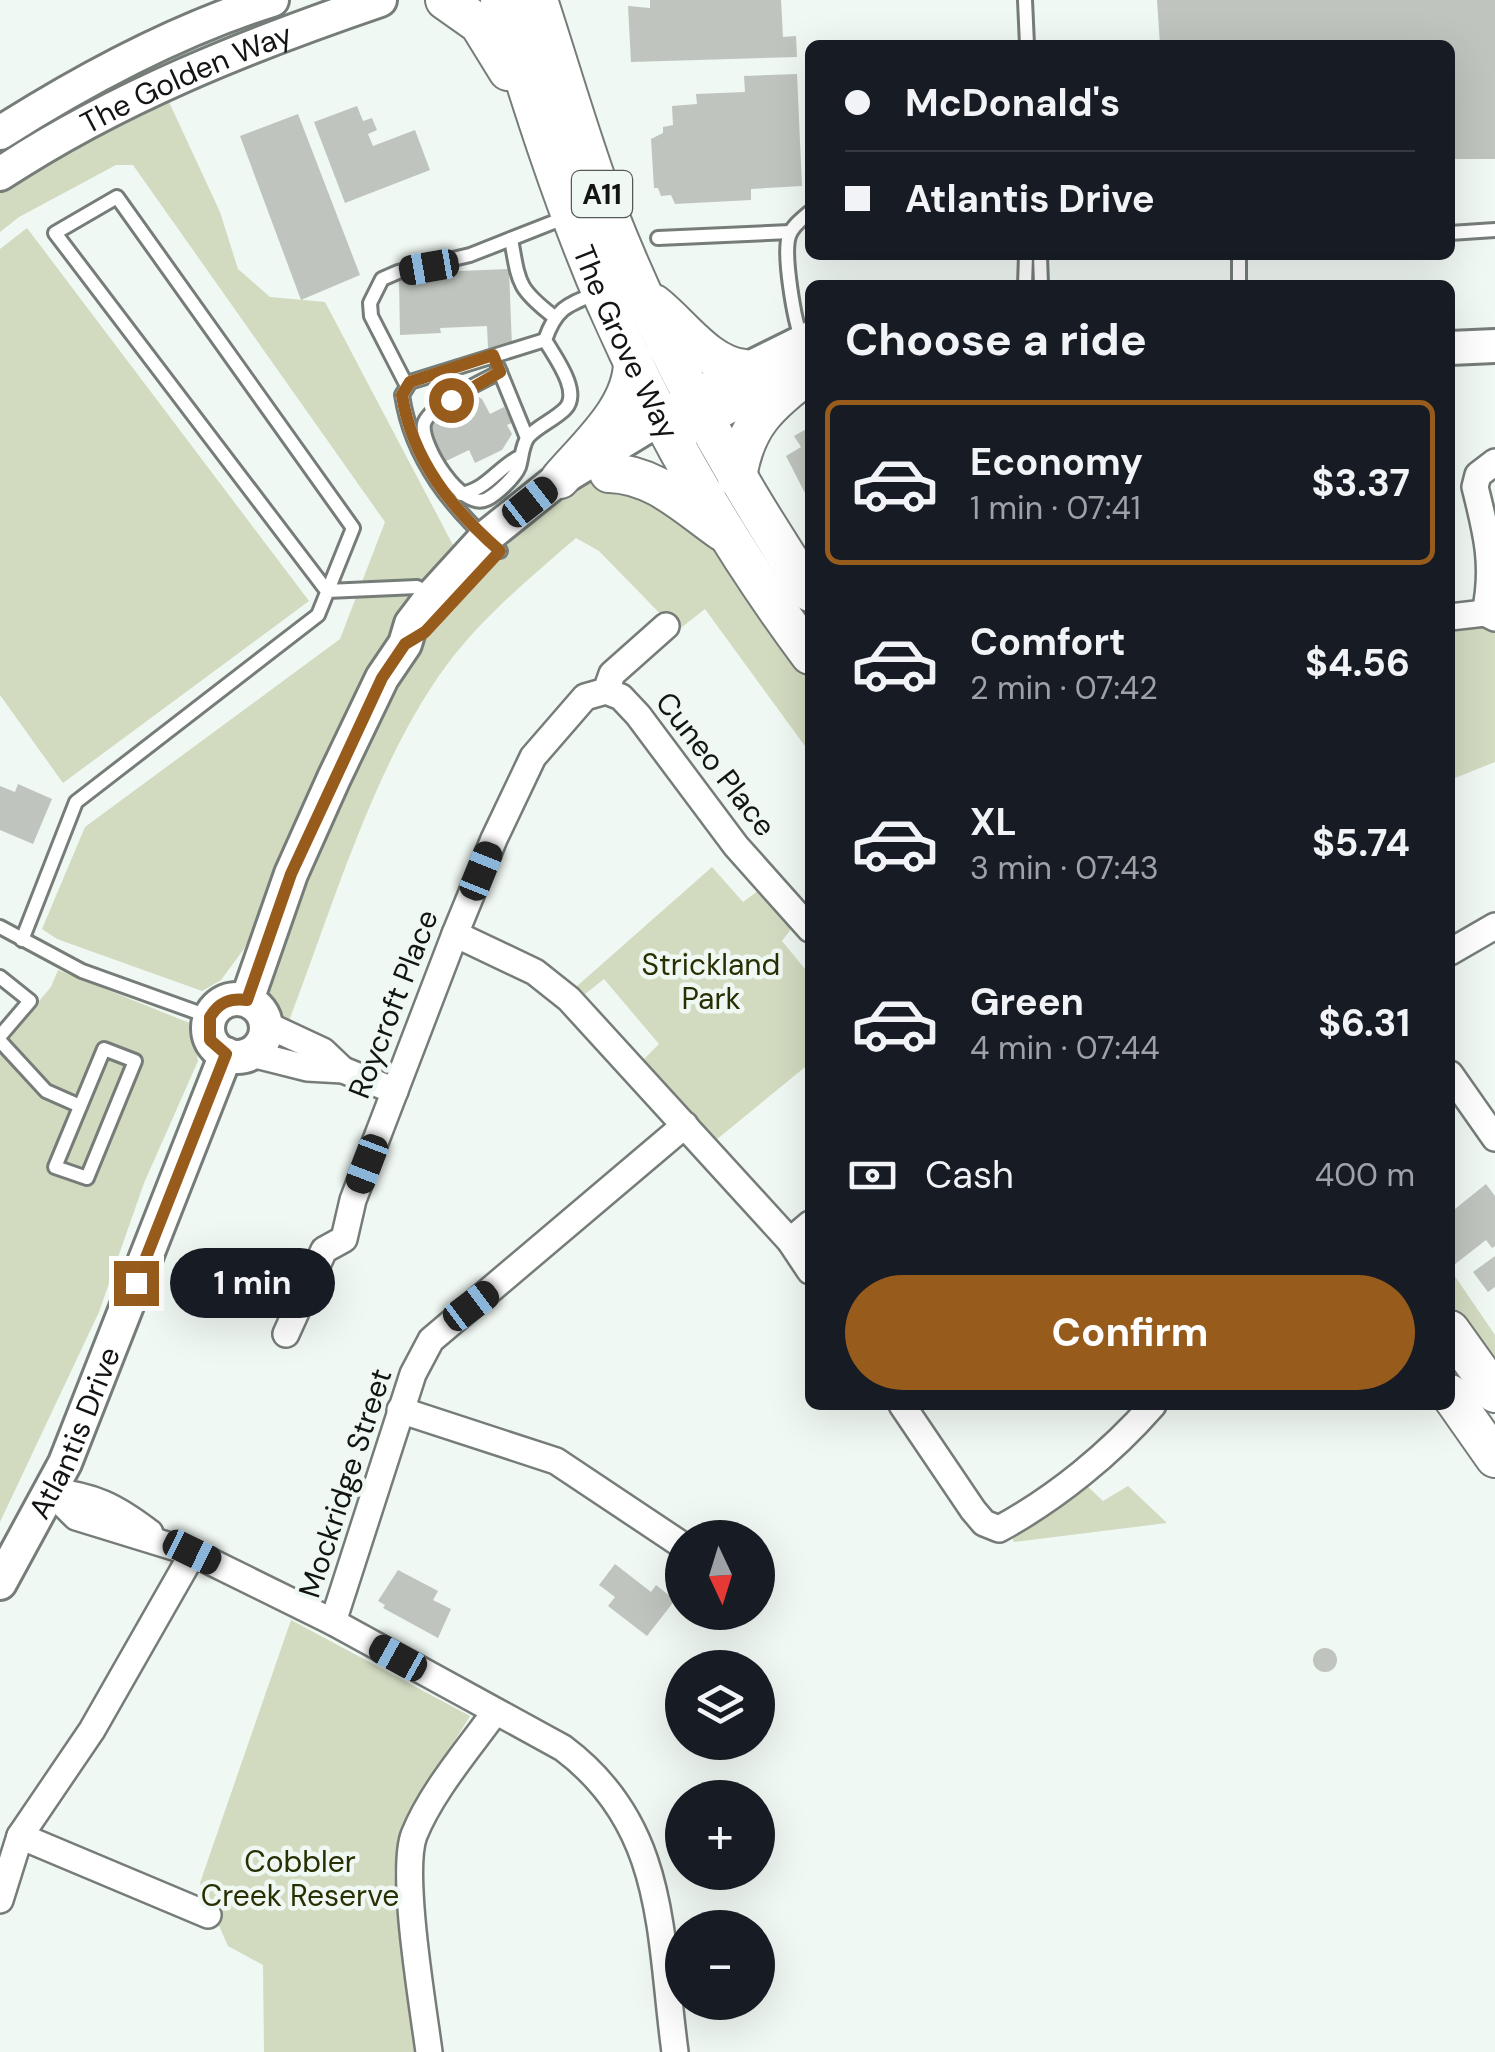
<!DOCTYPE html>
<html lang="en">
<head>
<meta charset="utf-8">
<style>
  body { margin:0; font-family:"DM Sans",sans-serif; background:#20242c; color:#f1f3f6; height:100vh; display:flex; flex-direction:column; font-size:38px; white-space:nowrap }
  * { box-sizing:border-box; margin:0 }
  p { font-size:32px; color:#9ea1a6 }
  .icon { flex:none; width:55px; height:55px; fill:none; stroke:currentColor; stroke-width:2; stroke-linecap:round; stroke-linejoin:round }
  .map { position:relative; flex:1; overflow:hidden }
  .panel { position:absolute; left:805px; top:280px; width:650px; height:1130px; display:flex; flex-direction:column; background:#171b24; border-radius:15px; box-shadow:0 10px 40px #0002 }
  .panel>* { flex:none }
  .banner { position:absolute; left:805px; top:40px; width:650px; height:220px; border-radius:15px; box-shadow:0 10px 40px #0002; display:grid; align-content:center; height:220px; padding:0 40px; background:#171b24 }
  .needle { width:65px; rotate:176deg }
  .fabs { position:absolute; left:665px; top:1520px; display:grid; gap:20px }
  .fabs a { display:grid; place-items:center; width:110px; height:110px; border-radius:50%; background:#171b24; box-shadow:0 10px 40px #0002; font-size:50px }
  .end { position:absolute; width:45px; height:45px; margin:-22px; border:12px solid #975c1c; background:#fff; box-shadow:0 0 0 5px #fff }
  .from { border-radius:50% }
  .bubble { position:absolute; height:70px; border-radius:35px; background:#171b24; box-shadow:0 10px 40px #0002; font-size:32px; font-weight:700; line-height:70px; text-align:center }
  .car { position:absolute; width:30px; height:60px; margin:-30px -15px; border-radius:12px; box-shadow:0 0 8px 2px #0007; background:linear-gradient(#222 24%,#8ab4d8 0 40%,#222 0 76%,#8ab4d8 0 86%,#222 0) }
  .banner b { display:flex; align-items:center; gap:35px; height:95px; font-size:38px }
  .banner b+b { border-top:2px solid #363941 }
  .banner i { width:25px; height:25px; background:#f1f3f6 }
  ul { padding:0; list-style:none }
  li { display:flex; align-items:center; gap:30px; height:165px; margin:0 20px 15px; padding:0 20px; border:5px solid transparent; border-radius:15px }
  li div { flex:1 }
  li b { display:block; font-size:38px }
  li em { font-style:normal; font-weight:700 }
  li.active { border-color:#975c1c }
  li>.icon { width:90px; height:90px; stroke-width:1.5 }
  h2 { padding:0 40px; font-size:45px; line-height:120px }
  .pay { display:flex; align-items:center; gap:25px; height:110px; padding:0 40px; font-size:38px }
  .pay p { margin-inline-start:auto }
  .button { display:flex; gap:20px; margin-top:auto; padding:20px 40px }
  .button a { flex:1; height:115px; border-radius:60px; background:#975c1c; color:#fff; font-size:40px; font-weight:700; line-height:115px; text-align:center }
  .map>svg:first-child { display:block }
  .green { fill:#d2dac0 }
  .building { fill:#bfc4be }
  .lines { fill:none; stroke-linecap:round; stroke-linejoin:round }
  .lane-casing { stroke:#767d78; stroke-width:18 }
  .street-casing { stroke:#767d78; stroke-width:30 }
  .secondary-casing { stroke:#767d78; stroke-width:38 }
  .primary-casing { stroke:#767d78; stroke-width:42 }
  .lane { stroke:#fff; stroke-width:12 }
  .street { stroke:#fff; stroke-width:25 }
  .secondary { stroke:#fff; stroke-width:32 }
  .primary { stroke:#fff; stroke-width:38 }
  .route { stroke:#975c1c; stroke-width:12 }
  .labels { text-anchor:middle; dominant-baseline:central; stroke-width:9; stroke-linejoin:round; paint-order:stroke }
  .shield { fill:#f0f8f3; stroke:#555956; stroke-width:2.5 }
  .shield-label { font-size:28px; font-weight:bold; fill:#121513 }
  .street-label { font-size:30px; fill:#121513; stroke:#f0f8f3 }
  .park-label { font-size:30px; fill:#283003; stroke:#f0f8f3 }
</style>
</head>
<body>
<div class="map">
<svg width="1495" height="2052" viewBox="0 0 1495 2052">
  <rect width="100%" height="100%" fill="#f0f8f3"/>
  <g class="green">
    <polygon points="169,102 220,212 238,269 270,297 325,302 454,547 407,600 244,949 221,980 202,991 57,939 42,929 85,827 340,639 385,522 133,165 116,165 19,217 0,232 0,188 19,175"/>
    <polygon points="27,228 309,601 63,783 0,695 0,249"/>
    <path d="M 606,466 L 679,501 L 810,654 L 810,753 L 705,609 L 677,631 L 599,551 L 576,538 C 531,577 482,617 446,666 C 375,762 332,909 289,1021 L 272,1008 L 247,1000 L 382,678 L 501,539 Z"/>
    <polygon points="1477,624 1495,629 1495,762 1450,780 1450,625"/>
    <polygon points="712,867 743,902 759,890 794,925 782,941 810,975 810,1063 716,1140 642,1061 659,1044 604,979 584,995 576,987"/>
    <polygon points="58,970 192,1024 198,1061 144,1183 99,1312 0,1522 0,1047 51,987"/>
    <polygon points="1450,1269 1495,1335 1495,1394 1450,1334"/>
    <polygon points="1085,1484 1103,1501 1128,1486 1167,1523 1014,1542 1010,1533"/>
    <polygon points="291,1620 470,1716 400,1829 394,1873 414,2052 264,2052 263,1965 228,1946 200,1883"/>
  </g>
  <g class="building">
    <polygon points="650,0 781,0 783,37 796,36 797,57 631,62 628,6 650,8"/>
    <polygon points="1157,0 1495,0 1495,159 1450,159 1450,45 1160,45"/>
    <polygon points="797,74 802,186 751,189 751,200 675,204 671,195 661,196 658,188 654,188 651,139 663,133 663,127 673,125 672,106 697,104 696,94 745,92 744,76"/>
    <polygon points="357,106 363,121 372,118 377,130 368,134 373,146 415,130 430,170 345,203 314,122"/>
    <polygon points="298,114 360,275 301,300 240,136"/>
    <polygon points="509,269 512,347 488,348 487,326 440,328 441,333 400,335 399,280 435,279 435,272"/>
    <polygon points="475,395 482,399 490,414 504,407 512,423 507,425 512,434 502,450 475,463 469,450 442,463 423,421"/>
    <polygon points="810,427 810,496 807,497 786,456 801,447 794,436"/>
    <polygon points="18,784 52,799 33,844 0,830 0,786 15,792"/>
    <polygon points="1486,1184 1495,1196 1495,1246 1492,1248 1486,1240 1454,1265 1450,1261 1450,1213"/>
    <polygon points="1495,1256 1495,1287 1488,1292 1473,1272"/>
    <polygon points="615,1564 651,1592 656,1585 675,1600 647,1636 608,1606 615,1597 599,1585"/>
    <polygon points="398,1570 438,1591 433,1600 451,1609 438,1638 383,1608 385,1605 378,1601"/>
    <circle cx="1325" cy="1660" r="12"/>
  </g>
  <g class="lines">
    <g class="lane-casing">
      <g id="lane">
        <polyline points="1025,0 1027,45"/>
        <polyline points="1450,233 1495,230"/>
        <polyline points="658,238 790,232"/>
        <path d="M 511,239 C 519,283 517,288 553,316"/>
        <polyline points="1040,255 1041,285"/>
        <polyline points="1239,255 1239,285"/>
        <polyline points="1025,285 1026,255"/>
        <path d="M 802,339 C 794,321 783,254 789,236 C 792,226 802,219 810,212"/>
        <polyline points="498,367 527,438"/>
        <path d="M 500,372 C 483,381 428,406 424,424 C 420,444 461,512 487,499 C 497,494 515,477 519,467 C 522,457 522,445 528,437 C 538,426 554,420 565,409 C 582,392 554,356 545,340 C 556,308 567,305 597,293"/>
        <polyline points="407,386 371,316 370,303 382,279 398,272 470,255 569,216"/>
        <path d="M 461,494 C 488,489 497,468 521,456"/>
        <path d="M 500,551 C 452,509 412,460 402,395 L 410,382 L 545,340"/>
        <polyline points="0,927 82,971 210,1017"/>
        <polyline points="22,940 76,802 318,615 353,528 117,197 55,233 327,591 417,587 432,595"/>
        <polyline points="0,977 30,1001 0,1036"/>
        <polyline points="0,1041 46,1091 80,1106"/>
        <polygon points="104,1049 135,1061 87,1178 55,1167"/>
      </g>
    </g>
    <g class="street-casing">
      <g id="street">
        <path d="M 1485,613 C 1495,567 1487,534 1475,487 L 1478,475 L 1495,462"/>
        <polyline points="1450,617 1485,613 1495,618"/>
        <polyline points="606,691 621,697 638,715 736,846 810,929"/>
        <polyline points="455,934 535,972 569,999 790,1241 810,1271"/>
        <polyline points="1450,952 1495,926"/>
        <polyline points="267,1025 323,1051 343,1070"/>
        <polyline points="252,1054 307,1068 343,1070 395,1091"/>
        <polyline points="1450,1074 1495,1138"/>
        <polyline points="790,1241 810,1224"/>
        <polyline points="286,1334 324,1250 344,1239 353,1200 455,934 494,839 533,757 585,697 606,691 612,674 666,626"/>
        <path d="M 902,1405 L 973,1510 L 984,1523 L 999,1529 C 1056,1498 1111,1453 1153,1405"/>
        <polyline points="400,1410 556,1461 682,1545"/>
        <path d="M 50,1491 L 76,1517 L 193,1553 L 333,1622 L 563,1748 C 667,1826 659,1934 675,2052"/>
        <path d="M 50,1491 C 94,1496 115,1506 150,1533"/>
        <polyline points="333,1622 413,1374 431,1340 685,1125"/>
        <polyline points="20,1836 208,1915"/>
        <polyline points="0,1900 20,1836 92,1730 193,1553"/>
        <path d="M 429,2052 C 423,2006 400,1873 414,1835 C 432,1791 467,1751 495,1712"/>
      </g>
    </g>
    <g class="secondary-casing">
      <g id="secondary">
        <path d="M 0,133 C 82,81 179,29 272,0"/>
        <path id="s1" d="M 0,174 C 117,97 248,45 380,0"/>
        <polyline points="1450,348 1495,346"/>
        <polyline points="684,431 775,382 801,372"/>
        <circle cx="237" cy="1028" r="29"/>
        <polyline points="247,1000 291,874 334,778 382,678 405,644 411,624 433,595 485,538 551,485 713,386 810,338"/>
        <path id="s2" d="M 0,1583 L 65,1463 L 226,1054"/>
      </g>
    </g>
    <g class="primary-casing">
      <g id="primary">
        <polyline points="445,0 479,24 508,71"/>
        <path id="s3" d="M 500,0 C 531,102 563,203 605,301 C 659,425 729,546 810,655"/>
        <path d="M 538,0 C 561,70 581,141 607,210 C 660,345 730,472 810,592"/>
        <path d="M 654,304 C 682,326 707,365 744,369"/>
        <path d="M 609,473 C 655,474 687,507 723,532"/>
        <path d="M 737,478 C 745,424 768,405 810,373"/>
        <path d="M 560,479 C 589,445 634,407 633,360"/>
        <polyline points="1450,1330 1495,1393"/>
        <polyline points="1450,1394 1495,1458"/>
      </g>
    </g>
    <use href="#lane" class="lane"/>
    <use href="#street" class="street"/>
    <use href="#secondary" class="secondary"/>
    <use href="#primary" class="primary"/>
  </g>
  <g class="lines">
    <path class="route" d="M 136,1283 L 226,1054 L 210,1040 L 210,1017 C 219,1002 230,998 247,1000 L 291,874 L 382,678 L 405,644 L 425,632 L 500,551 C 452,509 412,460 402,395 L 410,382 L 493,355 L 500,372 L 451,400"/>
  </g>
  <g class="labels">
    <rect class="shield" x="572" y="171" width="60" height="46" rx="8"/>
    <g class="shield-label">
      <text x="602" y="194">A11</text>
    </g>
    <g class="street-label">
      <text stroke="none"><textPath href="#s1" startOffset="210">The Golden Way</textPath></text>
      <text stroke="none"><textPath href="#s3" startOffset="365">The Grove Way</textPath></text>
      <text transform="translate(716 764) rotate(52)">Cuneo Place</text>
      <text transform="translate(393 1004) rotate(-69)">Roycroft Place</text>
      <text stroke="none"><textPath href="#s2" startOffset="168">Atlantis Drive</textPath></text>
      <text transform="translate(345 1483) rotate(-72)">Mockridge Street</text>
    </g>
    <g class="park-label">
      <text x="711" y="964">Strickland<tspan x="711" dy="34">Park</tspan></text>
      <text x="300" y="1861">Cobbler<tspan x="300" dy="34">Creek Reserve</tspan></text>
    </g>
  </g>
</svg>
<div class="fabs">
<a><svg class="needle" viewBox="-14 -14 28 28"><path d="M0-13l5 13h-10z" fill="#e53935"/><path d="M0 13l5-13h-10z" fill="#9ea1a6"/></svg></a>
<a><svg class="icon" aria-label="layers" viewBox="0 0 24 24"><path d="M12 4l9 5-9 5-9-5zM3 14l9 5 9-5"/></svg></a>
<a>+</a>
<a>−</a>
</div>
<i class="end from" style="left:451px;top:400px"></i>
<i class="end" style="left:136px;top:1283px"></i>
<div class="bubble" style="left:170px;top:1248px;width:165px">1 min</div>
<i class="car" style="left:429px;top:267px;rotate:260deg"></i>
<i class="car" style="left:530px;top:502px;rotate:52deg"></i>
<i class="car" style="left:481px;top:871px;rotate:22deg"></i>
<i class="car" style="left:367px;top:1164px;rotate:201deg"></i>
<i class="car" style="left:471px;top:1306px;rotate:53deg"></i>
<i class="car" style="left:192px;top:1552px;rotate:116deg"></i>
<i class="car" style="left:398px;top:1658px;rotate:299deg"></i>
<div class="banner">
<b><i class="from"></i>McDonald's</b>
<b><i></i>Atlantis Drive</b>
</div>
<section class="panel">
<h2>Choose a ride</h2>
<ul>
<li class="active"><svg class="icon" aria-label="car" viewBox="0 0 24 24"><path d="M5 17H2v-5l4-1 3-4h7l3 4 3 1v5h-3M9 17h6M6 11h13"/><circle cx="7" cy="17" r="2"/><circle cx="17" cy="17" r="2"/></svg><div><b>Economy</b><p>1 min · 07:41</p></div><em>$3.37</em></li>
<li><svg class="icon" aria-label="car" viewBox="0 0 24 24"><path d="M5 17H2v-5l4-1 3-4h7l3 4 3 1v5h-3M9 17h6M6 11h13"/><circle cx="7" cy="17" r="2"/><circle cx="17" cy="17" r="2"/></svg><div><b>Comfort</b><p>2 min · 07:42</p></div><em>$4.56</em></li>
<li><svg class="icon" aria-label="car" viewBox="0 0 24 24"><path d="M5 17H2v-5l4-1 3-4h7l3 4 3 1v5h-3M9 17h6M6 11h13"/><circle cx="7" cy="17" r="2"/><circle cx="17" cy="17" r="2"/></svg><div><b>XL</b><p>3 min · 07:43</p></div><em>$5.74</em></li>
<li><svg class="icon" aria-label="car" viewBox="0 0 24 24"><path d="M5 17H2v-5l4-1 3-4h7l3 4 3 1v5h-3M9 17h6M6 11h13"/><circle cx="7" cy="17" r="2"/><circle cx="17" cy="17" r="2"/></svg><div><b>Green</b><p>4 min · 07:44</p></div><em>$6.31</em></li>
</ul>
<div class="pay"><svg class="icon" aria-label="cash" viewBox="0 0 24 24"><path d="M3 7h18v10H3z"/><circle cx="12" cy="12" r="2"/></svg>Cash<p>400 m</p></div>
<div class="button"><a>Confirm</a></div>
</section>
</div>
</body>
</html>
